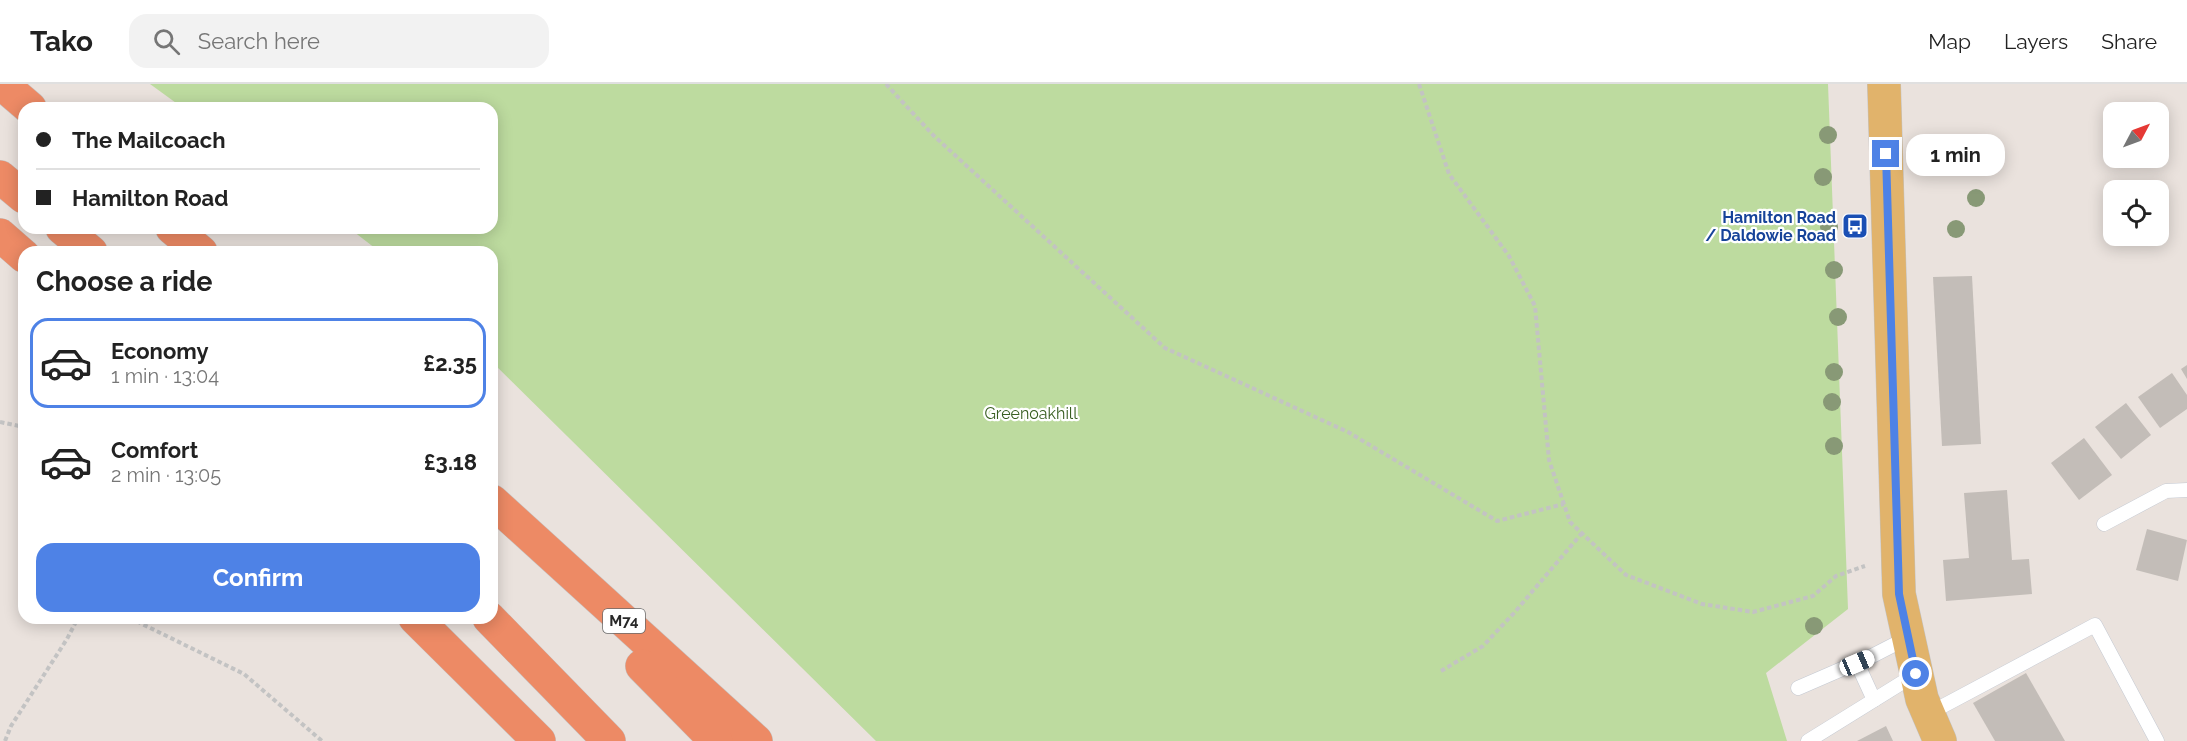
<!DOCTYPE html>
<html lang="en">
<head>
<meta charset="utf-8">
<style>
  body { margin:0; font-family:Raleway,sans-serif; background:#f2f2f2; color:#222; height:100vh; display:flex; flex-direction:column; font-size:22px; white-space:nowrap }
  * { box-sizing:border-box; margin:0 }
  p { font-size:20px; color:#767676 }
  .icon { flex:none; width:33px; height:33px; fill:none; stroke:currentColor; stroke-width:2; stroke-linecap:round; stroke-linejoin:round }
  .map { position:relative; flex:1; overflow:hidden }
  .side { position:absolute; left:18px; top:162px; width:480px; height:378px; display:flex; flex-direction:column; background:#fff; border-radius:18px; box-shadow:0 3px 15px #0003 }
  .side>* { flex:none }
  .hud { position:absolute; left:18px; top:18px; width:480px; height:132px; border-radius:18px; box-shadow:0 3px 15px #0003; display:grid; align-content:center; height:132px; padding:0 18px; background:#fff }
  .needle { width:39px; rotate:49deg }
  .fabs { position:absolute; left:2103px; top:18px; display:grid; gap:12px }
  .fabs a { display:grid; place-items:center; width:66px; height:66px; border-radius:12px; background:#fff; box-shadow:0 3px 15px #0003; font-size:30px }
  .end { position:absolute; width:27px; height:27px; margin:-14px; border:8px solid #4e82e6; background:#fff; box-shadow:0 0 0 3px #fff }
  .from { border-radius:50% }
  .bubble { position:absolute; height:42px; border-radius:18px; background:#fff; box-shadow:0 3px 15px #0003; font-size:20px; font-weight:700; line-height:42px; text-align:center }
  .car { position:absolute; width:18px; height:36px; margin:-18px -9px; border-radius:8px; box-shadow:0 0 4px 2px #0007; background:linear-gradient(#fff 24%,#345 0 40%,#fff 0 76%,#345 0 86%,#fff 0) }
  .hud b { display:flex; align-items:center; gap:21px; height:57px; font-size:22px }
  .hud b+b { border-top:2px solid #e0e0e0 }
  .hud i { width:15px; height:15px; background:#222 }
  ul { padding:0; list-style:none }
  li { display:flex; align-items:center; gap:18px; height:90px; margin:0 12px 9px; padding:0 6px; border:3px solid transparent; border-radius:18px }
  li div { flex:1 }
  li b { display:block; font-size:22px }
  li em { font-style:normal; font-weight:700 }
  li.current { border-color:#4e82e6 }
  li>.icon { width:54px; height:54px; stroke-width:1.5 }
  h2 { padding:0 18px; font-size:27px; line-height:72px }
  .primary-button { display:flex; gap:12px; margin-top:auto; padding:12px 18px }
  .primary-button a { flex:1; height:69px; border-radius:18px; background:#4e82e6; color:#fff; font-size:24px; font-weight:700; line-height:69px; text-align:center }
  header { display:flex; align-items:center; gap:36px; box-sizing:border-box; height:84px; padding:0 30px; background:#fff; border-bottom:2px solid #e0e0e0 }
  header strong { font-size:28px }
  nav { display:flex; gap:33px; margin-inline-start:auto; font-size:21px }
  .search { width:420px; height:54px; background:#f2f2f2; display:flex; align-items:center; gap:15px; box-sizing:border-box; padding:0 21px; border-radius:18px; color:#767676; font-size:22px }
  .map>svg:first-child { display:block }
  .green { fill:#bddb9f }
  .building { fill:#c3bdb8 }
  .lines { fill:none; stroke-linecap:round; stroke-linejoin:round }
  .service-casing { stroke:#c4c9d2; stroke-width:15 }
  .primary-casing { stroke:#c3c3c3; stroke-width:34 }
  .motorway-casing { stroke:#c3c3c3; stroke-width:34 }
  .path { stroke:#c3c3c3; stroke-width:4; stroke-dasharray:4.5 3; stroke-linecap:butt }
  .service { stroke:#fff; stroke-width:14 }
  .primary { stroke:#e1b36b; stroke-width:33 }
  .motorway { stroke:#ed8a65; stroke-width:33 }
  .tree { fill:#889976 }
  .route { stroke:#4e82e6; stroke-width:8 }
  .labels { text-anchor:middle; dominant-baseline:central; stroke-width:4.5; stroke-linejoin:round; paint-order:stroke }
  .shield { fill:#fff; stroke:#696969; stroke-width:1.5 }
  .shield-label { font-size:15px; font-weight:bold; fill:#292929 }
  .transit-label { font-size:16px; font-weight:bold; fill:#164399; stroke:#fff; text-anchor:end }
  .park-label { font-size:16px; fill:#385e21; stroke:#fff }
</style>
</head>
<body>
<header>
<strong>Tako</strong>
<div class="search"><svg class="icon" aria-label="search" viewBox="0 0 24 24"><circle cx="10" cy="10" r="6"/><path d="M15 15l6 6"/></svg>Search here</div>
<nav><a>Map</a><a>Layers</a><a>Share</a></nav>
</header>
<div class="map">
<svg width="2187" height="657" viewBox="0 0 2187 657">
  <rect width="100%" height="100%" fill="#eae2dd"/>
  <polygon class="green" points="150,0 1828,0 1848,525 1766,589 1787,657 876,657 492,278 492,168 380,168 349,144 492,144 492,24 183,24"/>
  <g class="building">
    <polygon points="1972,192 1981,360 1942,362 1933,193"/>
    <polygon points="2187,281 2187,295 2181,285"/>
    <polygon points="2172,289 2187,311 2187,325 2160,344 2138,313"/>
    <polygon points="2126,319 2151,351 2121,375 2095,343"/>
    <polygon points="2084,354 2112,391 2079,416 2051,379"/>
    <polygon points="2007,406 2012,476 2029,475 2032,510 1946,517 1943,476 1969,474 1964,409"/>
    <polygon points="2147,445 2187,456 2178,497 2136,486"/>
    <polygon points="2026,589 2065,657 1995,657 1973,619"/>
    <polygon points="1886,642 1893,657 1857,657"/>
  </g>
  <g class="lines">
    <g class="service-casing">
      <g id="service">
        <polyline points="2104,440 2166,407 2187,406"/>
        <polyline points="1857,579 1874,616"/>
        <polyline points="1798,604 1872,572 1907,554"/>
        <polyline points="1928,630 2095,541 2157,657"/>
        <polyline points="1808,657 1916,590"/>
      </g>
    </g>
    <g class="primary-casing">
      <polyline id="primary" points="1884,0 1899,510 1922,615 1940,657"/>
    </g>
    <g class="motorway-casing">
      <g id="motorway">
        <polyline points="2,0 30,24"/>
        <polyline points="0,93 24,113"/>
        <polyline points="62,144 91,168"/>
        <polyline points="172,144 201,168"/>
        <polyline points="0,151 24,172"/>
        <polyline points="492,417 756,657"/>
        <polyline points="415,534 539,657"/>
        <polyline points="489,534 609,657"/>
        <polyline points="642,582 716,657"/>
      </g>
    </g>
    <g class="path">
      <polyline points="886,0 933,51 1165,264 1348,348 1497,437 1564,420"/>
      <polyline points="1419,0 1449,90 1509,172 1535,222 1549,376 1570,438 1626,491 1702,520 1753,528 1813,512 1836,492 1865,482"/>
      <polyline points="0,338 24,343"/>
      <polyline points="130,534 244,590 322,657"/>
      <polyline points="1441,587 1483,562 1514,529 1582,449"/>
      <polyline points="5,657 11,642 67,555 78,534"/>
    </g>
    <use href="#service" class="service"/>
    <use href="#primary" class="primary"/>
    <use href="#motorway" class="motorway"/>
  </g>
  <g class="tree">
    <circle cx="1828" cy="51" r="9"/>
    <circle cx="1823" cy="93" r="9"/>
    <circle cx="1976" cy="114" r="9"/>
    <circle cx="1829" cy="143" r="9"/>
    <circle cx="1956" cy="145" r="9"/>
    <circle cx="1834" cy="186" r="9"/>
    <circle cx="1838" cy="233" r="9"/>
    <circle cx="1834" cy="288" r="9"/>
    <circle cx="1832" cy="318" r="9"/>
    <circle cx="1834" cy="362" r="9"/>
    <circle cx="1814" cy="542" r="9"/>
  </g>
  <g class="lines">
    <polyline class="route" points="1886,70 1899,510 1916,590"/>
  </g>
  <defs>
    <g id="bus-square" transform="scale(1.35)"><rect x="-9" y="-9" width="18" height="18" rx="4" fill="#1a4fb4" stroke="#fff"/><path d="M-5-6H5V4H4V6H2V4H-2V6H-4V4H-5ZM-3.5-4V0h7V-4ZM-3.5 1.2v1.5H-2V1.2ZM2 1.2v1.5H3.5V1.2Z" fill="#fff"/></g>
  </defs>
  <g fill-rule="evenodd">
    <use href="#bus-square" x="1855" y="142"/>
  </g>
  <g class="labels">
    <rect class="shield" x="603" y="525" width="42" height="24" rx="4.5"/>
    <g class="shield-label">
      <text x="624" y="537">M74</text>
    </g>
    <g class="transit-label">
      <text x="1836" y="133">Hamilton Road<tspan x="1836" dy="18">/ Daldowie Road</tspan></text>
    </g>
    <g class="park-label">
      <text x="1031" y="329">Greenoakhill</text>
    </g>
  </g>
</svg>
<div class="fabs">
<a><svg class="needle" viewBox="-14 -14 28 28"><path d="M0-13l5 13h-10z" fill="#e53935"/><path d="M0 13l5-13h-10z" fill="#767676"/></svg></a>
<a><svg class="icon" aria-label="locate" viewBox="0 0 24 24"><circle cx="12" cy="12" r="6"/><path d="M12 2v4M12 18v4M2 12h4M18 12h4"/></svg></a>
</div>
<i class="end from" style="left:1916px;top:590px"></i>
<i class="end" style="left:1886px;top:70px"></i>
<div class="bubble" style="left:1906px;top:50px;width:99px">1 min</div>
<i class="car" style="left:1857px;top:579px;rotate:67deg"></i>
<div class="hud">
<b><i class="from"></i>The Mailcoach</b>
<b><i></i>Hamilton Road</b>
</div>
<section class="side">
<h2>Choose a ride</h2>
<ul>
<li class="current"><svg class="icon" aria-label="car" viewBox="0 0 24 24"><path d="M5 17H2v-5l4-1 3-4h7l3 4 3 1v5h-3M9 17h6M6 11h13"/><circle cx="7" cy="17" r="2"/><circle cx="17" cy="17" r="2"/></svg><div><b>Economy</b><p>1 min · 13:04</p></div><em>£2.35</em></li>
<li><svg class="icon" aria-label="car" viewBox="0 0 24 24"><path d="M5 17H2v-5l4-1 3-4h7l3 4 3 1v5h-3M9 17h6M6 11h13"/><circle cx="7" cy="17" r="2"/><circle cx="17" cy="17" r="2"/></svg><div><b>Comfort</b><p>2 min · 13:05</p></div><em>£3.18</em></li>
</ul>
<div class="primary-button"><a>Confirm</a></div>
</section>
</div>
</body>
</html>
